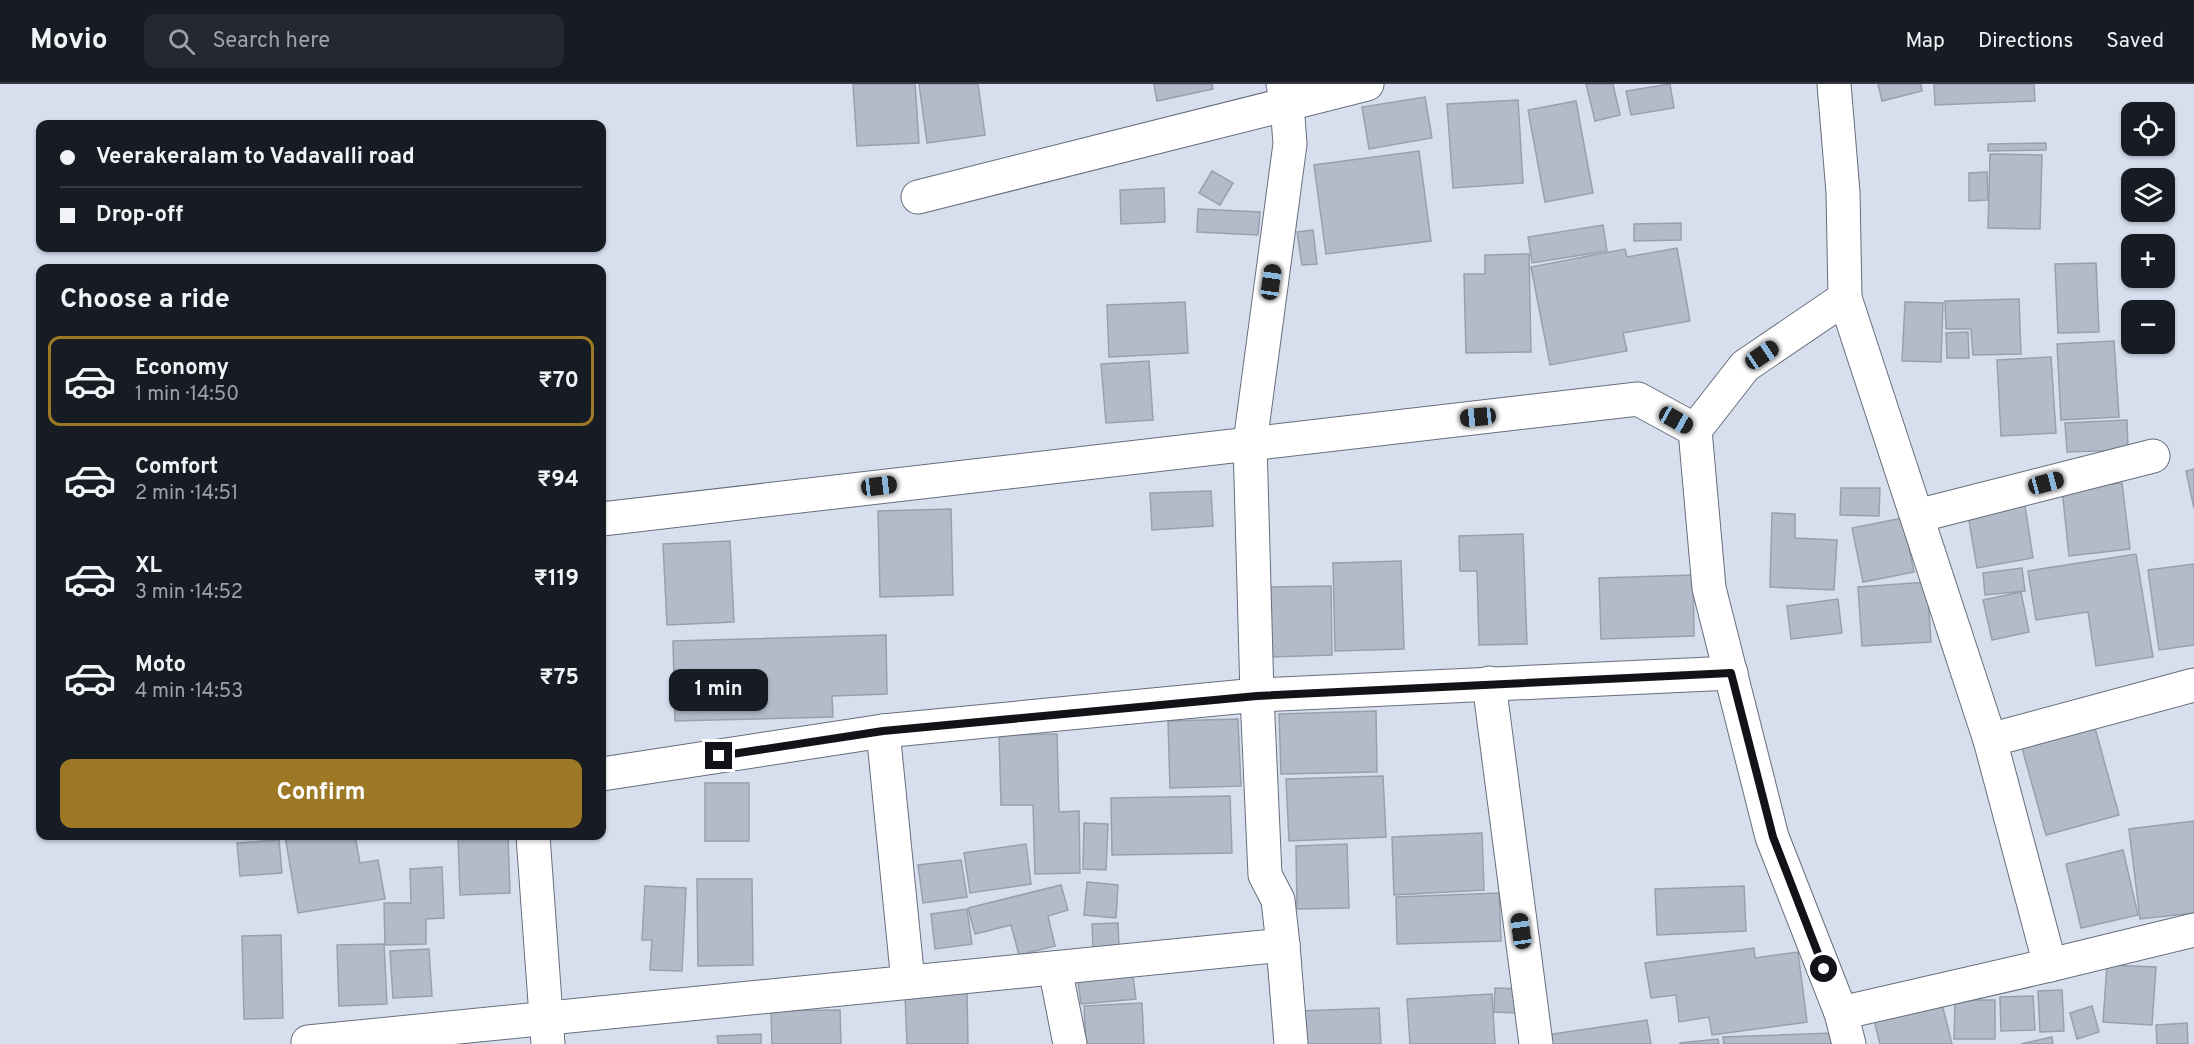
<!DOCTYPE html>
<html lang="en">
<head>
<meta charset="utf-8">
<style>
  body { margin:0; font-family:Overpass,sans-serif; background:#242831; color:#f1f3f6; height:100vh; display:flex; flex-direction:column; font-size:22px; white-space:nowrap }
  * { box-sizing:border-box; margin:0 }
  p { font-size:20px; color:#9ea1a6 }
  .icon { flex:none; width:33px; height:33px; fill:none; stroke:currentColor; stroke-width:2; stroke-linecap:round; stroke-linejoin:round }
  .map { position:relative; flex:1; overflow:hidden }
  .details { position:absolute; left:36px; top:180px; width:570px; height:576px; display:flex; flex-direction:column; background:#171b24; border-radius:12px; box-shadow:0 2px 4px #0004 }
  .details>* { flex:none }
  .guide { position:absolute; left:36px; top:36px; width:570px; height:132px; border-radius:12px; box-shadow:0 2px 4px #0004; display:grid; align-content:center; height:132px; padding:0 24px; background:#171b24 }
  .controls { position:absolute; left:2121px; top:18px; display:grid; gap:12px }
  .controls a { display:grid; place-items:center; width:54px; height:54px; border-radius:12px; background:#171b24; box-shadow:0 2px 4px #0004; font-size:30px }
  .end { position:absolute; width:27px; height:27px; margin:-14px; border:8px solid #111319; background:#fff; box-shadow:0 0 0 3px #fff }
  .from { border-radius:50% }
  .bubble { position:absolute; height:42px; border-radius:12px; background:#171b24; box-shadow:0 2px 4px #0004; font-size:20px; font-weight:700; line-height:42px; text-align:center }
  .car { position:absolute; width:18px; height:36px; margin:-18px -9px; border-radius:8px; box-shadow:0 0 4px 2px #0007; background:linear-gradient(#222 24%,#8ab4d8 0 40%,#222 0 76%,#8ab4d8 0 86%,#222 0) }
  .guide b { display:flex; align-items:center; gap:21px; height:57px; font-size:22px }
  .guide b+b { border-top:2px solid #363941 }
  .guide i { width:15px; height:15px; background:#f1f3f6 }
  ul { padding:0; list-style:none }
  li { display:flex; align-items:center; gap:18px; height:90px; margin:0 12px 9px; padding:0 12px; border:3px solid transparent; border-radius:12px }
  li div { flex:1 }
  li b { display:block; font-size:22px }
  li em { font-style:normal; font-weight:700 }
  li.active { border-color:#9d7925 }
  li>.icon { width:54px; height:54px; stroke-width:1.5 }
  h2 { padding:0 24px; font-size:27px; line-height:72px }
  .button { display:flex; gap:12px; margin-top:auto; padding:12px 24px }
  .button a { flex:1; height:69px; border-radius:12px; background:#9d7925; color:#fff; font-size:24px; font-weight:700; line-height:69px; text-align:center }
  header { display:flex; align-items:center; gap:36px; box-sizing:border-box; height:84px; padding:0 30px; background:#171b24; border-bottom:2px solid #363941 }
  header strong { font-size:28px }
  nav { display:flex; gap:33px; margin-inline-start:auto; font-size:21px }
  .search { width:420px; height:54px; background:#242831; display:flex; align-items:center; gap:15px; box-sizing:border-box; padding:0 21px; border-radius:12px; color:#9ea1a6; font-size:22px }
  .map>svg:first-child { display:block }
  .building { fill:#b3bbca; stroke:#989fae; stroke-width:1.5 }
  .lines { fill:none; stroke-linecap:round; stroke-linejoin:round }
  .minor-casing { stroke:#666e7c; stroke-width:35 }
  .tertiary-casing { stroke:#666e7c; stroke-width:35 }
  .minor { stroke:#fff; stroke-width:33 }
  .tertiary { stroke:#fff; stroke-width:33 }
  .route { stroke:#111319; stroke-width:8 }
</style>
</head>
<body>
<header>
<strong>Movio</strong>
<div class="search"><svg class="icon" aria-label="search" viewBox="0 0 24 24"><circle cx="10" cy="10" r="6"/><path d="M15 15l6 6"/></svg>Search here</div>
<nav><a>Map</a><a>Directions</a><a>Saved</a></nav>
</header>
<div class="map">
<svg width="2194" height="960" viewBox="0 0 2194 960">
  <rect width="100%" height="100%" fill="#d7dfef"/>
  <g class="building">
    <polygon points="853,0 915,0 919,59 857,62"/>
    <polygon points="919,0 978,0 985,51 927,59"/>
    <polygon points="1154,0 1212,0 1213,5 1157,17"/>
    <polygon points="1586,0 1613,0 1620,31 1595,37"/>
    <polygon points="1670,0 1674,24 1631,31 1626,7"/>
    <polygon points="1878,0 1921,0 1922,7 1882,17"/>
    <polygon points="1934,0 2034,0 2035,17 1935,21"/>
    <polygon points="1425,13 1432,54 1369,65 1362,23"/>
    <polygon points="1518,16 1523,99 1453,104 1447,20"/>
    <polygon points="1576,17 1593,109 1545,118 1528,26"/>
    <polygon points="2046,59 2046,66 1988,67 1988,60"/>
    <polygon points="1419,67 1431,157 1326,170 1314,81"/>
    <polygon points="1990,70 2042,71 2040,145 1988,144"/>
    <polygon points="1212,87 1233,99 1220,121 1199,109"/>
    <polygon points="1987,88 1988,116 1969,117 1969,89"/>
    <polygon points="1164,104 1165,138 1121,140 1120,106"/>
    <polygon points="1198,125 1260,128 1258,151 1197,148"/>
    <polygon points="1681,139 1681,156 1634,157 1634,140"/>
    <polygon points="1603,141 1607,167 1532,179 1528,153"/>
    <polygon points="1313,146 1317,180 1302,181 1297,148"/>
    <polygon points="1677,164 1690,237 1623,249 1627,267 1550,281 1531,183 1625,165 1627,173"/>
    <polygon points="1529,170 1531,268 1466,269 1464,190 1485,190 1485,171"/>
    <polygon points="2096,179 2099,248 2058,249 2055,180"/>
    <polygon points="2019,215 2021,270 1973,271 1971,245 1946,245 1945,217"/>
    <polygon points="1185,218 1188,269 1109,273 1107,221"/>
    <polygon points="1905,218 1943,219 1941,278 1902,277"/>
    <polygon points="1968,248 1969,274 1947,274 1946,249"/>
    <polygon points="2114,257 2119,333 2061,336 2057,260"/>
    <polygon points="2051,273 2056,349 2001,352 1997,276"/>
    <polygon points="1149,277 1153,336 1106,339 1101,280"/>
    <polygon points="2127,336 2128,366 2067,368 2065,339"/>
    <polygon points="2194,385 2194,424 2186,387"/>
    <polygon points="2122,399 2130,465 2069,472 2062,405"/>
    <polygon points="1841,404 1880,404 1879,432 1840,431"/>
    <polygon points="1211,407 1213,442 1152,446 1150,409"/>
    <polygon points="2024,415 2033,474 1977,484 1967,425"/>
    <polygon points="951,425 953,511 880,513 878,427"/>
    <polygon points="1772,429 1795,430 1795,454 1837,456 1834,506 1770,503"/>
    <polygon points="1903,434 1914,488 1863,498 1852,444"/>
    <polygon points="1523,450 1527,560 1479,561 1477,487 1460,487 1459,452"/>
    <polygon points="730,457 734,538 667,541 663,460"/>
    <polygon points="2136,470 2153,573 2096,582 2088,528 2036,536 2028,487"/>
    <polygon points="1401,477 1404,565 1335,567 1333,479"/>
    <polygon points="2194,480 2194,561 2159,566 2148,486"/>
    <polygon points="2022,484 2025,507 1985,511 1983,489"/>
    <polygon points="1693,491 1694,552 1601,555 1599,494"/>
    <polygon points="1927,498 1931,558 1862,562 1858,503"/>
    <polygon points="1331,502 1332,571 1271,573 1270,503"/>
    <polygon points="2021,508 2029,548 1992,556 1983,516"/>
    <polygon points="1838,515 1842,549 1791,555 1787,522"/>
    <polygon points="886,551 887,610 832,612 833,633 675,637 673,557"/>
    <polygon points="1376,627 1377,688 1281,690 1279,630"/>
    <polygon points="1238,635 1241,702 1170,704 1168,637"/>
    <polygon points="2095,644 2119,731 2046,751 2022,664"/>
    <polygon points="1057,650 1059,728 1079,727 1080,789 1035,790 1033,721 1001,721 999,651"/>
    <polygon points="1383,692 1386,753 1289,757 1286,695"/>
    <rect x="705" y="699" width="44" height="58"/>
    <polygon points="1230,712 1232,769 1112,771 1111,714"/>
    <polygon points="2194,737 2194,829 2140,835 2129,745"/>
    <polygon points="1084,739 1108,740 1106,786 1083,785"/>
    <polygon points="1482,749 1484,806 1394,811 1392,753"/>
    <polygon points="285,752 355,752 360,779 378,776 385,815 298,829"/>
    <polygon points="458,752 508,752 510,809 460,811"/>
    <polygon points="279,756 282,789 240,792 237,759"/>
    <polygon points="1026,760 1031,800 970,809 964,769"/>
    <polygon points="1347,760 1349,824 1297,825 1296,762"/>
    <polygon points="2123,766 2138,831 2081,844 2066,780"/>
    <polygon points="961,776 967,813 923,819 918,781"/>
    <polygon points="442,783 444,834 426,835 426,860 385,861 384,819 411,819 410,785"/>
    <polygon points="697,795 752,795 753,881 698,882"/>
    <polygon points="1087,798 1118,801 1116,834 1084,831"/>
    <polygon points="1061,801 1068,826 1048,832 1055,862 1019,871 1011,841 975,850 968,824"/>
    <polygon points="645,802 686,804 682,887 650,886 652,856 642,856"/>
    <polygon points="1744,802 1746,847 1657,851 1655,805"/>
    <polygon points="1499,809 1501,857 1397,860 1396,813"/>
    <polygon points="967,825 972,860 935,865 931,830"/>
    <polygon points="1118,839 1119,863 1093,864 1092,840"/>
    <polygon points="281,851 283,934 244,935 242,852"/>
    <polygon points="384,860 387,920 339,922 337,861"/>
    <polygon points="1754,864 1755,874 1798,868 1807,938 1712,951 1709,933 1679,938 1676,911 1651,914 1645,879"/>
    <polygon points="429,865 432,912 393,914 390,867"/>
    <polygon points="2107,881 2156,883 2152,941 2103,938"/>
    <polygon points="1132,884 1136,915 1081,920 1077,890"/>
    <polygon points="1495,904 1520,905 1519,929 1494,928"/>
    <polygon points="2062,906 2064,947 2040,948 2038,907"/>
    <polygon points="967,908 968,960 907,960 905,910"/>
    <polygon points="1492,910 1495,960 1410,960 1407,915"/>
    <polygon points="2033,912 2035,946 2001,947 2000,913"/>
    <polygon points="1941,916 1952,960 1880,960 1873,932"/>
    <polygon points="1955,916 1995,916 1995,955 1954,955"/>
    <polygon points="1142,919 1144,960 1086,960 1084,922"/>
    <polygon points="2092,922 2099,948 2077,955 2070,929"/>
    <polygon points="1379,924 1381,960 1301,960 1300,927"/>
    <polygon points="840,926 841,960 772,960 771,927"/>
    <polygon points="1647,936 1651,960 1548,960 1547,951"/>
    <polygon points="2187,939 2188,960 2157,960 2156,941"/>
    <polygon points="1833,949 1834,960 1724,960 1723,953"/>
    <polygon points="761,950 761,960 718,960 717,952"/>
    <polygon points="2052,953 2053,960 2021,960"/>
    <polygon points="1718,955 1719,960 1680,960 1680,959"/>
  </g>
  <g class="lines">
    <g class="minor-casing">
      <g id="minor">
        <polyline points="1283,0 1287,20 1290,60 1250,359 1257,611 1265,791 1278,816 1283,861 1291,960"/>
        <polyline points="918,113 1367,0"/>
        <polyline points="1845,214 1990,656 2194,601"/>
        <polyline points="1917,432 2153,372"/>
        <polyline points="602,435 1638,315 1695,346"/>
        <polyline points="1489,599 1536,960"/>
        <polyline points="883,647 908,898"/>
        <polyline points="1990,656 2050,881"/>
        <polyline points="602,690 883,647 1257,611 1731,589"/>
        <polyline points="533,752 548,960"/>
        <polyline points="1055,884 1070,960"/>
        <polyline points="1841,929 2050,881 2194,846"/>
        <polyline points="308,958 1283,861"/>
      </g>
    </g>
    <g class="tertiary-casing">
      <polyline id="tertiary" points="1834,0 1843,108 1845,214 1745,282 1695,346 1709,504 1772,753 1841,929 1849,960"/>
    </g>
    <use href="#minor" class="minor"/>
    <use href="#tertiary" class="tertiary"/>
  </g>
  <g class="lines">
    <polyline class="route" points="719,672 883,647 1257,612 1731,589 1773,753 1824,885"/>
  </g>
</svg>
<div class="controls">
<a><svg class="icon" aria-label="locate" viewBox="0 0 24 24"><circle cx="12" cy="12" r="6"/><path d="M12 2v4M12 18v4M2 12h4M18 12h4"/></svg></a>
<a><svg class="icon" aria-label="layers" viewBox="0 0 24 24"><path d="M12 4l9 5-9 5-9-5zM3 14l9 5 9-5"/></svg></a>
<a>+</a>
<a>−</a>
</div>
<i class="end from" style="left:1824px;top:885px"></i>
<i class="end" style="left:719px;top:672px"></i>
<div class="bubble" style="left:669px;top:585px;width:99px">1 min</div>
<i class="car" style="left:1271px;top:198px;rotate:8deg"></i>
<i class="car" style="left:1762px;top:271px;rotate:56deg"></i>
<i class="car" style="left:1478px;top:333px;rotate:264deg"></i>
<i class="car" style="left:1676px;top:336px;rotate:119deg"></i>
<i class="car" style="left:2046px;top:399px;rotate:75deg"></i>
<i class="car" style="left:879px;top:402px;rotate:83deg"></i>
<i class="car" style="left:1521px;top:847px;rotate:352deg"></i>
<div class="guide">
<b><i class="from"></i>Veerakeralam to Vadavalli road</b>
<b><i></i>Drop-off</b>
</div>
<section class="details">
<h2>Choose a ride</h2>
<ul>
<li class="active"><svg class="icon" aria-label="car" viewBox="0 0 24 24"><path d="M5 17H2v-5l4-1 3-4h7l3 4 3 1v5h-3M9 17h6M6 11h13"/><circle cx="7" cy="17" r="2"/><circle cx="17" cy="17" r="2"/></svg><div><b>Economy</b><p>1 min · 14:50</p></div><em>₹70</em></li>
<li><svg class="icon" aria-label="car" viewBox="0 0 24 24"><path d="M5 17H2v-5l4-1 3-4h7l3 4 3 1v5h-3M9 17h6M6 11h13"/><circle cx="7" cy="17" r="2"/><circle cx="17" cy="17" r="2"/></svg><div><b>Comfort</b><p>2 min · 14:51</p></div><em>₹94</em></li>
<li><svg class="icon" aria-label="car" viewBox="0 0 24 24"><path d="M5 17H2v-5l4-1 3-4h7l3 4 3 1v5h-3M9 17h6M6 11h13"/><circle cx="7" cy="17" r="2"/><circle cx="17" cy="17" r="2"/></svg><div><b>XL</b><p>3 min · 14:52</p></div><em>₹119</em></li>
<li><svg class="icon" aria-label="car" viewBox="0 0 24 24"><path d="M5 17H2v-5l4-1 3-4h7l3 4 3 1v5h-3M9 17h6M6 11h13"/><circle cx="7" cy="17" r="2"/><circle cx="17" cy="17" r="2"/></svg><div><b>Moto</b><p>4 min · 14:53</p></div><em>₹75</em></li>
</ul>
<div class="button"><a>Confirm</a></div>
</section>
</div>
</body>
</html>
